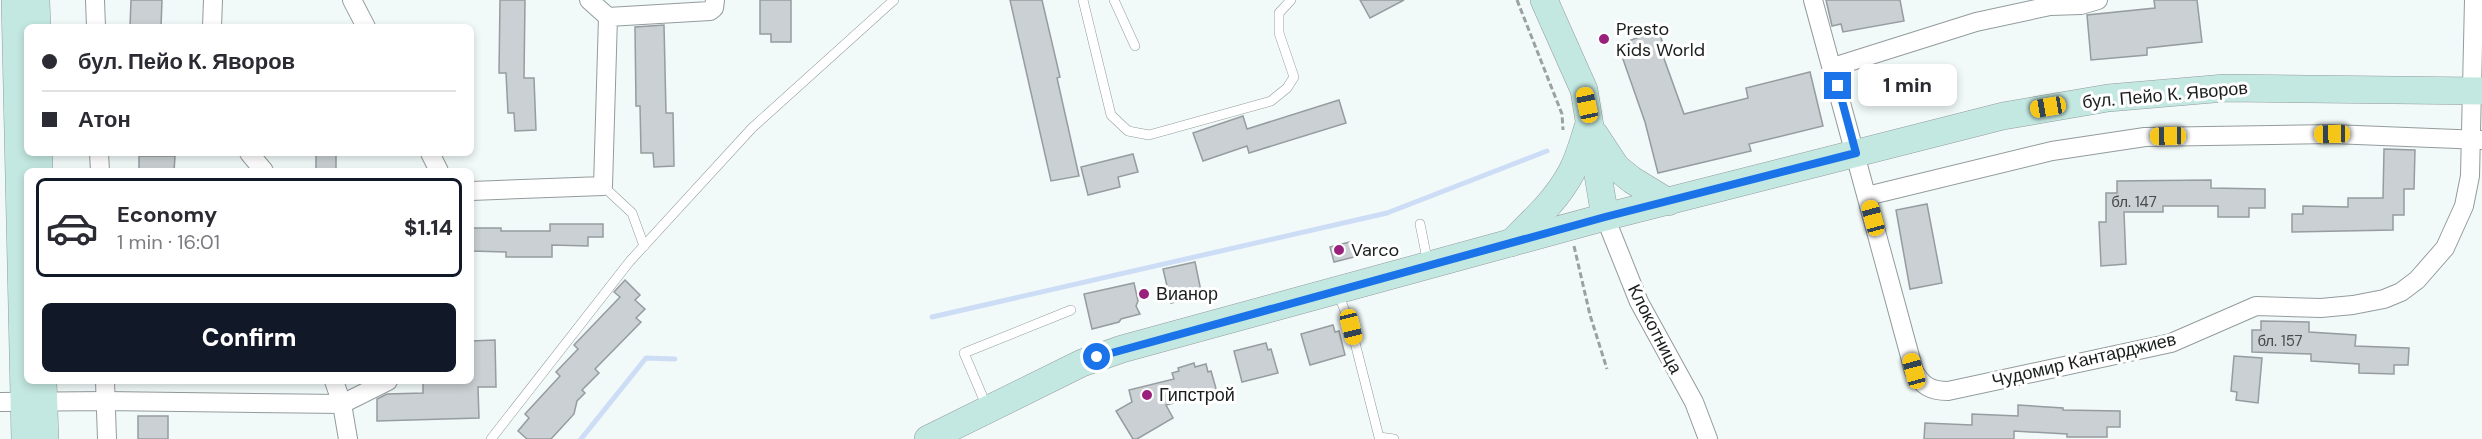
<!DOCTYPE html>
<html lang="en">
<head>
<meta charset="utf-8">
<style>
  body { margin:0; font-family:"DM Sans",sans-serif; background:#f2f2f3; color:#2b2b33; height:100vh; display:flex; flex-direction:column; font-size:22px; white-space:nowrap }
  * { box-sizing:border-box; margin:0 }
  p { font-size:20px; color:#7c7c81 }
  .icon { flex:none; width:33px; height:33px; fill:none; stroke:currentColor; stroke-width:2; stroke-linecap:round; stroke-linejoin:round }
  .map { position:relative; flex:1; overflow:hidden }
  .details { position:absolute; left:24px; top:168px; width:450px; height:216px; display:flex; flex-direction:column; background:#fff; border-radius:9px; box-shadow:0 3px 9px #0003 }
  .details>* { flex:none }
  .top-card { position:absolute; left:24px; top:24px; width:450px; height:132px; border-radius:9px; box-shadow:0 3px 9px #0003; display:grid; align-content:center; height:132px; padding:0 18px; background:#fff }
  .end { position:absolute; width:27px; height:27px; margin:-14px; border:8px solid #1a73e8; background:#fff; box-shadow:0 0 0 3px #fff }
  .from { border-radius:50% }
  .bubble { position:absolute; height:42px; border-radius:9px; background:#fff; box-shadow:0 3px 9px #0003; font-size:20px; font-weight:800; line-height:42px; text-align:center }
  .car { position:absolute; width:18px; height:36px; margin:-18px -9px; border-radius:8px; box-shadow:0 0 4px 2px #0007; background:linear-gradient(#f5c518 24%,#345 0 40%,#f5c518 0 76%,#345 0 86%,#f5c518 0) }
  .top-card b { display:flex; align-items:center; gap:21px; height:57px; font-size:22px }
  .top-card b+b { border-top:2px solid #e1e1e2 }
  .top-card i { width:15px; height:15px; background:#2b2b33 }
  ul { padding:10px 0 0; list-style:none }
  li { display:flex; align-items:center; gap:18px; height:99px; margin:0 12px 9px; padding:0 6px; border:3px solid #e1e1e2; border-radius:9px }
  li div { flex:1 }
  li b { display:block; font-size:22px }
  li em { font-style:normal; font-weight:800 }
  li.current { border-color:#111827 }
  li>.icon { width:54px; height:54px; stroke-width:1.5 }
  .primary-button { display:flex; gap:12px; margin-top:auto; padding:12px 18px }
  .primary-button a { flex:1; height:69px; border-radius:9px; background:#111827; color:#fff; font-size:24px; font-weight:800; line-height:69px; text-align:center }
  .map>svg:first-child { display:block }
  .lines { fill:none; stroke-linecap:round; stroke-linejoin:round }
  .stream { stroke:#cdddf6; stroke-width:5 }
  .building { fill:#cad0d3; stroke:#969c9f; stroke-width:1.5 }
  .lane-casing { stroke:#949b9c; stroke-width:10 }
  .street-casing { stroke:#949b9c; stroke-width:20 }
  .secondary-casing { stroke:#949b9c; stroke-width:28 }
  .path { stroke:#9ba1a1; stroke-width:3; stroke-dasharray:6 3; stroke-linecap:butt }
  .lane { stroke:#fff; stroke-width:9 }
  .street { stroke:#fff; stroke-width:18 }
  .secondary { stroke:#c3e8e1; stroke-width:27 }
  .route { stroke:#1a73e8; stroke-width:8 }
  .poi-dot { fill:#99217c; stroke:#fff; stroke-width:2 }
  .labels { text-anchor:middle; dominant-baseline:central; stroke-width:6; stroke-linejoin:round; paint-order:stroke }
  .number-label { font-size:15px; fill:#484a4b }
  .poi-label { font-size:18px; fill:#1c1e1e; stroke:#fff; text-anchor:start }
  .street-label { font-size:18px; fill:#1c1e1e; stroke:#fff }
</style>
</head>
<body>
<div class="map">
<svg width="2482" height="439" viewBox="0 0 2482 439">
  <rect width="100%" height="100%" fill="#f1f9f9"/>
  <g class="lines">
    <g class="stream">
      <polyline points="932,317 1387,213 1547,151"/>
      <polyline points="581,439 646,358 675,359"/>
    </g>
  </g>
  <g class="building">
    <polygon points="131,0 162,0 161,27 130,27"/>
    <polygon points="500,0 525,0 524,78 534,78 536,130 515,131 514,113 508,113 506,73 499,73"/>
    <polygon points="760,0 791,0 791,42 771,42 771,34 760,34"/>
    <polygon points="1010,0 1042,0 1060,77 1057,78 1079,176 1051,181"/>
    <polygon points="1360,0 1404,0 1370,18"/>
    <polygon points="1826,0 1900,0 1904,21 1843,32 1841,24 1832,26"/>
    <polygon points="2154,0 2197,0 2202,42 2147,48 2147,55 2091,60 2087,15 2155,8"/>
    <polygon points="664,25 666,113 673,113 674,166 654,167 653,153 641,153 640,106 636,106 635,27"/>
    <polygon points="1658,30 1666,51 1662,53 1684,114 1748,98 1746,88 1810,72 1823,126 1749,144 1751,151 1658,173 1645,122 1618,45"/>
    <polygon points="1339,100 1346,123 1249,153 1247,146 1203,161 1193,133 1243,116 1247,129"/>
    <polygon points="2384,149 2415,150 2414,189 2404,189 2404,215 2393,215 2393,230 2292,232 2292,214 2303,214 2303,206 2348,207 2348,198 2383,198"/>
    <rect x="316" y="153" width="20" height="18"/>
    <polygon points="1133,154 1138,172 1118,177 1120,187 1088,195 1081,167"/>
    <polygon points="139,156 175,156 174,171 139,171"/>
    <polygon points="2211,180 2211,188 2265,189 2265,208 2249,208 2249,217 2218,217 2218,206 2163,206 2163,212 2124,212 2126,264 2101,266 2099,222 2106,222 2106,193 2117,193 2117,181"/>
    <polygon points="1927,204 1942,283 1910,289 1896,210"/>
    <polygon points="550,224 603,224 603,237 588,237 588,246 552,245 552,257 506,257 506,252 471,251 471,228 501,228 501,231 550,231"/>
    <polygon points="1350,242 1354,257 1334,262 1330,247"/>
    <polygon points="1195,262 1202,296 1171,303 1163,269"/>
    <polygon points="625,280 640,295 635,300 645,309 636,318 641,322 595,369 599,373 582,390 585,393 577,401 574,414 551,439 527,439 518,431 529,418 525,414 560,376 556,372 578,349 574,345 620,297 614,292"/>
    <polygon points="1134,283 1138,301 1136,306 1140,314 1121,319 1119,322 1092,329 1084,294"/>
    <polygon points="2261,321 2309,322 2309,332 2356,335 2355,346 2409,348 2408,365 2394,365 2394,374 2359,373 2359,364 2311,361 2311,354 2252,352 2252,330 2261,330"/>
    <polygon points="1333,325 1335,332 1339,331 1345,355 1310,365 1301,334"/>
    <polygon points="495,340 496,387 478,387 479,418 377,421 377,399 387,394 423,393 423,383 471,381 471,341"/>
    <polygon points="1266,343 1268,350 1271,349 1278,373 1242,382 1234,351"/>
    <polygon points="2234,356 2262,358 2258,403 2236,400 2237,392 2231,391"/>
    <polygon points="1194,363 1195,367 1206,364 1208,372 1211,371 1217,392 1166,405 1173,418 1137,439 1133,439 1116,411 1132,402 1129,390 1174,379 1172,373 1179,371 1178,368"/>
    <polygon points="2018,405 2063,408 2063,410 2120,411 2120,427 2107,427 2107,437 2067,437 2067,434 2014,431 2014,439 1924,439 1925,423 1972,425 1972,414 2018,416"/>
    <rect x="138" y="416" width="30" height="23"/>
  </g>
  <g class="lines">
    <g class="lane-casing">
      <g id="lane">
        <polyline points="1083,0 1111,115 1128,131 1149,135 1271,101 1287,88 1294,77 1279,33 1279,13 1291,0"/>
        <polyline points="1114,0 1135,46"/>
        <polyline points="603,186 632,213 644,246"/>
        <polyline points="1420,224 1428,264"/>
        <polyline points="1338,293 1351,327 1379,437 1394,439"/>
        <polyline points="987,407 964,353 1071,310"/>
        <polyline points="491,439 630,261 752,128 894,0"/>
      </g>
    </g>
    <g class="street-casing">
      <g id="street">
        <polyline points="95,0 96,27"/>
        <polyline points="352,0 366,27"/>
        <polyline points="589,0 608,17"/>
        <path d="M 1813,0 L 1914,371 C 1922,386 1931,391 1948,391 L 2171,343 L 2256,306 L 2321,308 L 2353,305 L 2384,299 L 2401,292 L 2417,280 L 2445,248 L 2464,206 L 2470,176 L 2474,0"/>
        <polyline points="212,27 213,0"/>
        <polyline points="1833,67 1976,22 2050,6 2081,5 2098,0"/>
        <polyline points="99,153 100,171"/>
        <polyline points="249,153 264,171"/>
        <polyline points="430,153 439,171"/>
        <polyline points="471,191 603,186 608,17 710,11 714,8 715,0"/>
        <polyline points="1867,196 2052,151 2145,137 2332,134 2482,140"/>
        <polyline points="1605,217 1639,302 1694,402 1708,439"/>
        <polyline points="105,381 107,439"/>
        <polyline points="334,381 342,404 348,439"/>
        <polyline points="0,402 105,401 342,404 388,381"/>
      </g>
    </g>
    <g class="secondary-casing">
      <g id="secondary">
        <polyline points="15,0 25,439"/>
        <polyline points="36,0 37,27"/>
        <polyline points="1544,0 1584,90 1605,217"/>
        <polyline points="1595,135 1616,167 1632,180 1668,202"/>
        <polyline points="39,153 39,171"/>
        <path d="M 1511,243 C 1533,221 1557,200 1572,171 C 1579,158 1583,142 1588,127"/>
        <polyline points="43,381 45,439"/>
        <polyline points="928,439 1082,363 1122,349 1605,217 2003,116 2108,98 2225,88 2482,91"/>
      </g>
    </g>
    <g class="path">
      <polyline points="1517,0 1562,114 1563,130"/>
      <polyline points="1574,246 1590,315 1607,369"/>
    </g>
    <use href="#lane" class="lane"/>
    <use href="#street" class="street"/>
    <use href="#secondary" class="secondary"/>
  </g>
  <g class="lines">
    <polyline class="route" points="1097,357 1605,217 1856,153 1838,86"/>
  </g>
  <g class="poi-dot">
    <circle cx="1604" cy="39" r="6"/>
    <circle cx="1339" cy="250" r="6"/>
    <circle cx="1144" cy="294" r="6"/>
    <circle cx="1147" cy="395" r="6"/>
  </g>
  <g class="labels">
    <g class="number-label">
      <text x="2134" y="202">бл. 147</text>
      <text x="2280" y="341">бл. 157</text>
    </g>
    <g class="poi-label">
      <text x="1616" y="29">Presto<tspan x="1616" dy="21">Kids World</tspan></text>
      <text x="1351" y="250">Varco</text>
      <text x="1156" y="294">Вианор</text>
      <text x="1159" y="395">Гипстрой</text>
    </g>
    <g class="street-label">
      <text transform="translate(2165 95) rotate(-5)">бул. Пейо К. Яворов</text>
      <text transform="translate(1655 329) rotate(63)">Клокотница</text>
      <text transform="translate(2084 360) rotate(-13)">Чудомир Кантарджиев</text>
    </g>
  </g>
</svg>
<i class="end from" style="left:1097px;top:357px"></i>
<i class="end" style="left:1838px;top:86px"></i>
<div class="bubble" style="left:1858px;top:64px;width:99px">1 min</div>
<i class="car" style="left:1587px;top:105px;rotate:348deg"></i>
<i class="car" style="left:2048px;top:107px;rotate:260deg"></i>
<i class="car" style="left:2332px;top:134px;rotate:269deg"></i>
<i class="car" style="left:2168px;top:136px;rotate:269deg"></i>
<i class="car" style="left:1873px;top:218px;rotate:345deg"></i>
<i class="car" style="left:1351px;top:327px;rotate:166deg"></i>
<i class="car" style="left:1914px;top:371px;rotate:345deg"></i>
<div class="top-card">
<b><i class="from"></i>бул. Пейо К. Яворов</b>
<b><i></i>Атон</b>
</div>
<section class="details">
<ul>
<li class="current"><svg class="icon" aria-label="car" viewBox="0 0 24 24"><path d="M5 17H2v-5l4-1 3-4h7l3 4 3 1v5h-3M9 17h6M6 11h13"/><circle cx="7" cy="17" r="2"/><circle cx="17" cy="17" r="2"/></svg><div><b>Economy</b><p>1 min · 16:01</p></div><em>$1.14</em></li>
</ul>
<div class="primary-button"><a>Confirm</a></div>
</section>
</div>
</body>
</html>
